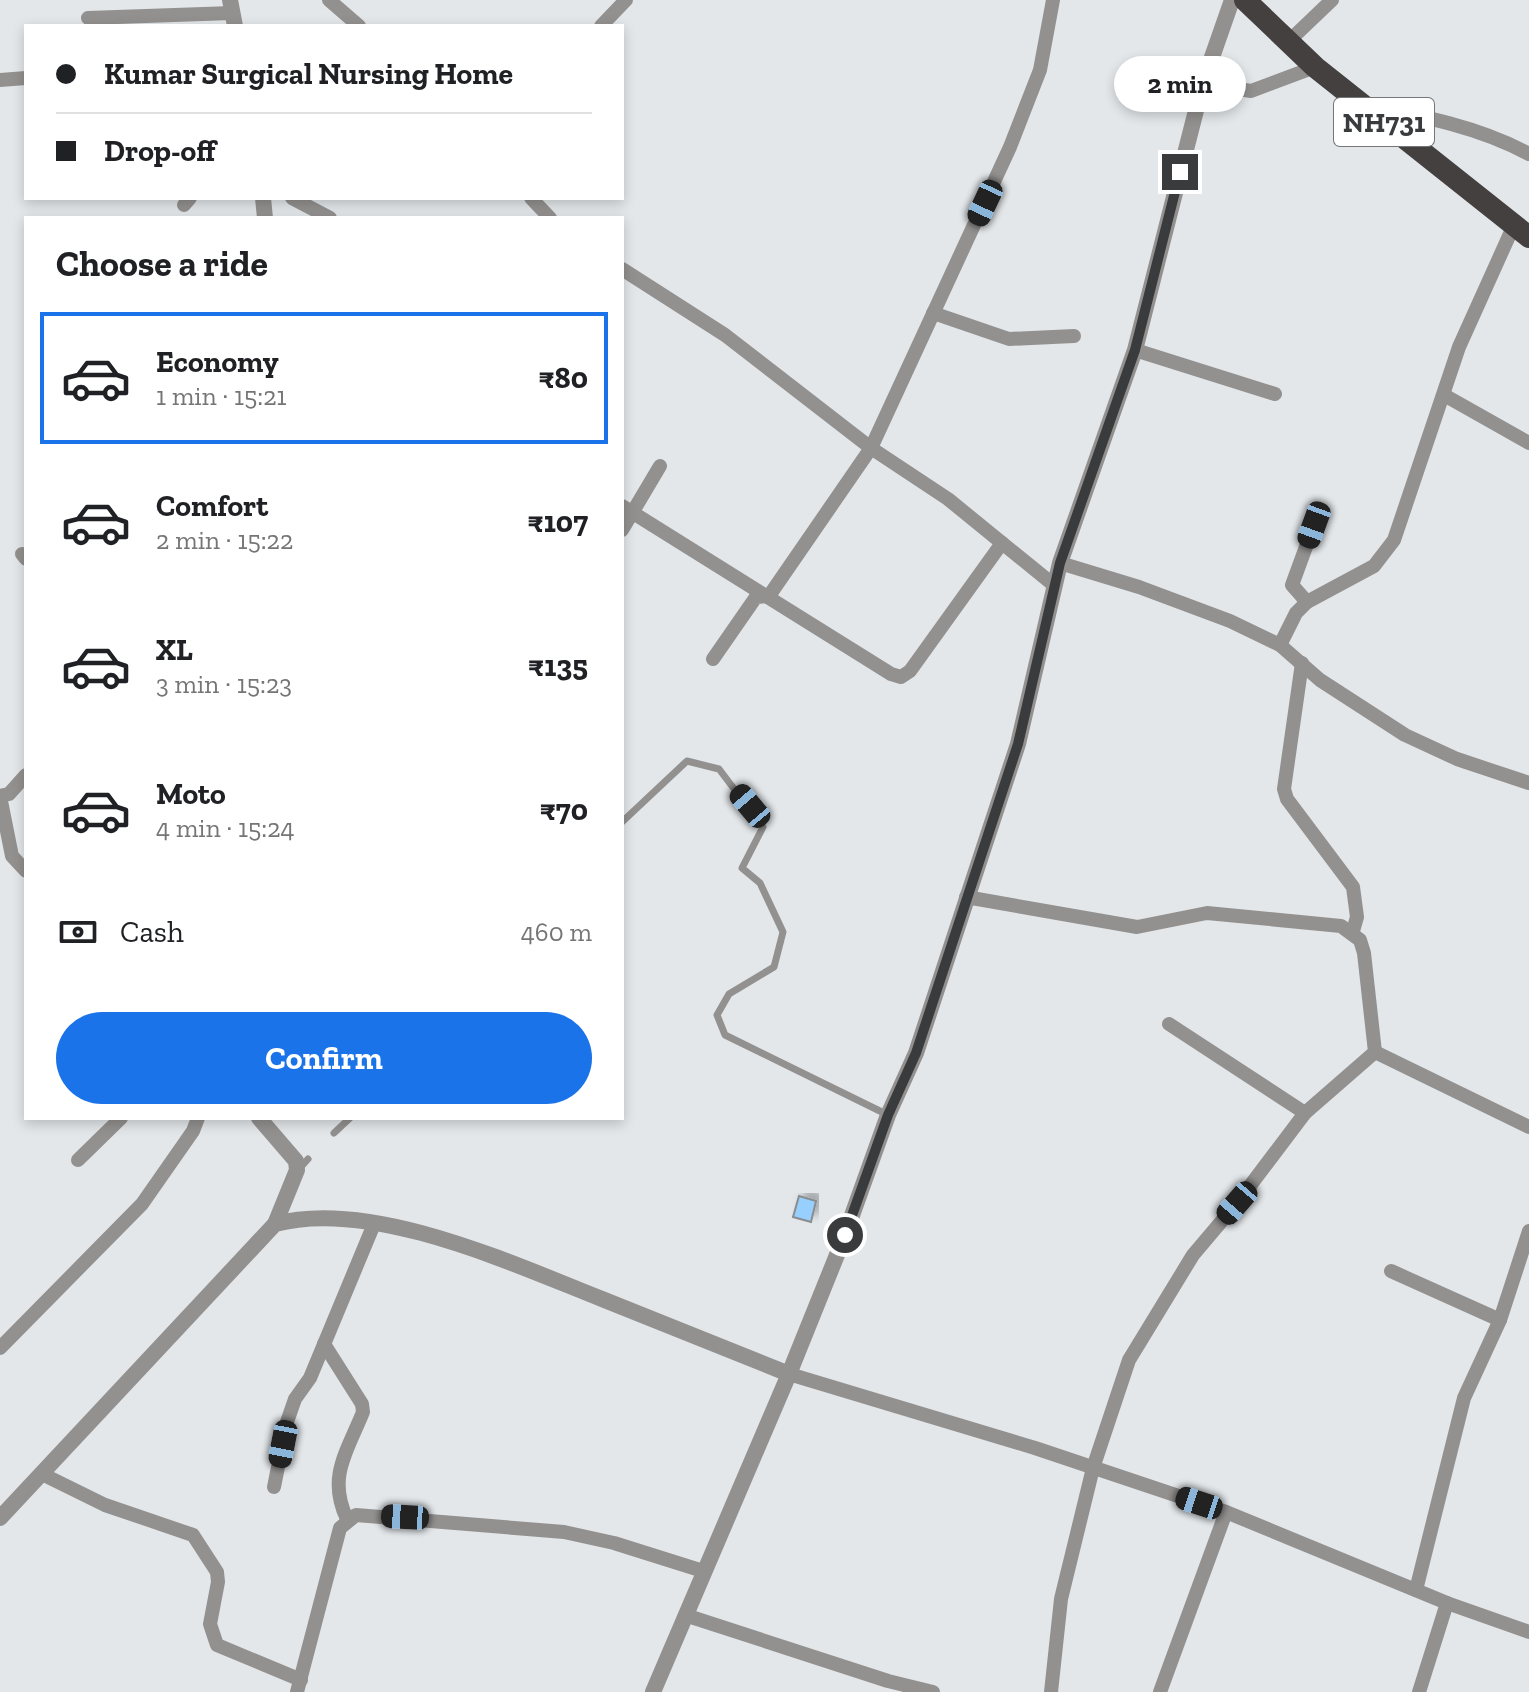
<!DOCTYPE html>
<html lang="en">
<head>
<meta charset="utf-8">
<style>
  body { margin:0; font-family:"Zilla Slab",serif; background:#f2f2f2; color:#202124; height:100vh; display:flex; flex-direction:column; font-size:30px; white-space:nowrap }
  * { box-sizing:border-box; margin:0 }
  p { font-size:26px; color:#757577 }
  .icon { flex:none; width:44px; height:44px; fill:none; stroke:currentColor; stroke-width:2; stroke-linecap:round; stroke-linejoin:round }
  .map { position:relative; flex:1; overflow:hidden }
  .side { position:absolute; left:24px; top:216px; width:600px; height:904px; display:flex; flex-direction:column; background:#fff; border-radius:0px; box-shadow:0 4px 12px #0003 }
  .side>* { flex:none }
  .banner { position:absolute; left:24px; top:24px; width:600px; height:176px; border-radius:0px; box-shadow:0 4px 12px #0003; display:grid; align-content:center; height:176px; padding:0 32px; background:#fff }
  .end { position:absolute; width:36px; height:36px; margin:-18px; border:10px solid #3a3b3d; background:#fff; box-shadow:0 0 0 4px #fff }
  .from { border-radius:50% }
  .bubble { position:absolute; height:56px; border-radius:28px; background:#fff; box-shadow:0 4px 12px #0003; font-size:26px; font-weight:700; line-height:56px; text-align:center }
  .car { position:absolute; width:24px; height:48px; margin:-24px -12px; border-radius:10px; box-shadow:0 0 6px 2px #0007; background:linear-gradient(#222 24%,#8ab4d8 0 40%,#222 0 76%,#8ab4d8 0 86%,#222 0) }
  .banner b { display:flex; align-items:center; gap:28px; height:76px; font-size:30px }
  .banner b+b { border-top:2px solid #e0e0e0 }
  .banner i { width:20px; height:20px; background:#202124 }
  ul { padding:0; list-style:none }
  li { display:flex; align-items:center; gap:24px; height:132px; margin:0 16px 12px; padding:0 16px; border:4px solid transparent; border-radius:0px }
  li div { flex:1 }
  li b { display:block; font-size:30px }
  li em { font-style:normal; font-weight:700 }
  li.selected { border-color:#1a73e8 }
  li>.icon { width:72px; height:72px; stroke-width:1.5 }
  h2 { padding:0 32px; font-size:36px; line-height:96px }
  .pay { display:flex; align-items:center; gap:20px; height:88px; padding:0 32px; font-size:30px }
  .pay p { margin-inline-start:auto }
  .cta { display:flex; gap:16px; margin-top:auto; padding:16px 32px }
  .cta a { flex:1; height:92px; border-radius:48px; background:#1a73e8; color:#fff; font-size:32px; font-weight:700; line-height:92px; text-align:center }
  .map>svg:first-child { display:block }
  .building { fill:#97cfff; stroke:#898d90; stroke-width:2; filter:url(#shadow) }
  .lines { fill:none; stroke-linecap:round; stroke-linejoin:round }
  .service { stroke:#939190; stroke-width:7 }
  .minor { stroke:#939190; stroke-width:14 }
  .tertiary { stroke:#939190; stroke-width:16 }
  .trunk { stroke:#444040; stroke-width:22 }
  .route { stroke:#3a3b3d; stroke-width:10 }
  .labels { text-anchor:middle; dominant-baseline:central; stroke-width:8; stroke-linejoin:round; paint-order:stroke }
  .shield { fill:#fff; stroke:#757677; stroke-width:2 }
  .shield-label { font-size:28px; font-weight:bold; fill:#3a3b3d }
</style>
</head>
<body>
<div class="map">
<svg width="1529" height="1692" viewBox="0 0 1529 1692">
  <defs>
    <filter id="shadow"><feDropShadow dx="7" dy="-7" stdDeviation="4" flood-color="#0004"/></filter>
  </defs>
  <rect width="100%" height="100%" fill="#e3e7ea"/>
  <polygon class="building" points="799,1196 816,1201 811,1222 793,1217"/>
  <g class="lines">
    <g class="service">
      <polyline points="622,822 687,761 719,769 763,827 742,868 760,883 783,932 774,967 729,994 717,1015 725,1035 888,1115"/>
      <polyline points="334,1133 350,1118"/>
      <polyline points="299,1169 308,1159"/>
    </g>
    <g class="minor">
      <polyline points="329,0 359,26"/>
      <polyline points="88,18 232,13"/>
      <polyline points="601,26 626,0"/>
      <polyline points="1288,42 1332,0"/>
      <polyline points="0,80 26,78"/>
      <polyline points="1203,83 1251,91 1315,67"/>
      <path d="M 1367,106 C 1423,116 1479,127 1529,154"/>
      <polyline points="292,198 330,218"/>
      <polyline points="531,198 550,218"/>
      <polyline points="184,205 190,198"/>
      <polyline points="622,269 725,335 871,448 948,499 1055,586"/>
      <polyline points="933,313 1009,339 1074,336"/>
      <polyline points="1135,350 1275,394"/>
      <polyline points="1444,395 1529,443"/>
      <polyline points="622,506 891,674 901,677 910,671 1002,543"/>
      <polyline points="622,530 660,466"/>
      <polyline points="22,554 26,559"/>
      <polyline points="1060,563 1139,587 1230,621 1280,645 1320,680 1405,735 1457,759 1529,783"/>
      <polyline points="1307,602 1292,585 1314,525"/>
      <polyline points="1280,645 1296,613 1307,602 1374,566 1394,540 1459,347 1514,225"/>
      <polyline points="713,659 756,597 769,596 871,448 1010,147 1040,70 1053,0"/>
      <polyline points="1302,663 1284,789 1287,799 1353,887 1357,917 1353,931"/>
      <polyline points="0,796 12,856 26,871"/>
      <polyline points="0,796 9,794 26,775"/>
      <polyline points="966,897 1137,927 1207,913 1341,926 1360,940 1364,953 1375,1052 1305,1113 1237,1203 1193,1255 1129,1360 1093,1468 1061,1599 1051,1692"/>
      <polyline points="1169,1024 1305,1113"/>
      <polyline points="1375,1052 1529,1127"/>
      <polyline points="78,1160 121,1118"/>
      <polyline points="1391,1271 1500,1320"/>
      <path d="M 324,1344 L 362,1404 L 363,1412 C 347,1452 327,1477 347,1519"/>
      <polyline points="0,1348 142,1204 193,1131 198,1118"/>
      <polyline points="789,1374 1035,1448 1226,1512 1447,1603 1529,1632"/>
      <polyline points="42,1474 105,1505 193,1535 217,1572 218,1582 210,1624 217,1645 301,1680"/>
      <polyline points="274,1487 287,1422 295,1399 310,1378 374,1224"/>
      <polyline points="1416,1590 1464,1398 1500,1320 1529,1231"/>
      <polyline points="688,1616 888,1681 933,1692"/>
      <polyline points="297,1692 340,1528 356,1515 564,1532 614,1543 703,1571"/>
      <polyline points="1160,1692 1226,1512"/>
      <polyline points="1419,1692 1447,1603"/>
    </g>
    <g class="tertiary">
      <polyline points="230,0 235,26"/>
      <polyline points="263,198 265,218"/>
      <polyline points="259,1118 296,1161 297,1170 275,1224"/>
      <path d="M 0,1518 L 275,1224 C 371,1198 513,1264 602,1299 C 664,1324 726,1349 789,1374"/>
      <polyline points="653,1692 789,1374 845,1235 888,1115 916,1053 1018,744 1060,563 1135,350 1203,83 1232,0"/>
    </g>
    <polyline class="trunk" points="1245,0 1315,67 1529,237"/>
  </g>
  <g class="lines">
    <polyline class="route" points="845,1235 888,1115 916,1053 1018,744 1060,563 1135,350 1180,172"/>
  </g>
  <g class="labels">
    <rect class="shield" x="1334" y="98" width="100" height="48" rx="6"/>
    <g class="shield-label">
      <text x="1384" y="122">NH731</text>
    </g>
  </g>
</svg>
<i class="end from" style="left:845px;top:1235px"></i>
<i class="end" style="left:1180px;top:172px"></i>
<div class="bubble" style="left:1114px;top:56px;width:132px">2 min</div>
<i class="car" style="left:985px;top:203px;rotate:205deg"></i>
<i class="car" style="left:1314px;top:525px;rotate:200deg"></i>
<i class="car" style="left:750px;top:806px;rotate:320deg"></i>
<i class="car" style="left:1237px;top:1203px;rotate:221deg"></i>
<i class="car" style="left:283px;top:1444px;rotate:191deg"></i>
<i class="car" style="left:1199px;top:1503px;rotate:288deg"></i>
<i class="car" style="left:405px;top:1517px;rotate:273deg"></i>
<div class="banner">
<b><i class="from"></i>Kumar Surgical Nursing Home</b>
<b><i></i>Drop-off</b>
</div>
<section class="side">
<h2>Choose a ride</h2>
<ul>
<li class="selected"><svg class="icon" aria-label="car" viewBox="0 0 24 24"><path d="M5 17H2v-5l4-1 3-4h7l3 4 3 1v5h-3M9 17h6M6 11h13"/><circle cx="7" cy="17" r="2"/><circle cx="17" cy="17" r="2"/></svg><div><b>Economy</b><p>1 min · 15:21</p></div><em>₹80</em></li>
<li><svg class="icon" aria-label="car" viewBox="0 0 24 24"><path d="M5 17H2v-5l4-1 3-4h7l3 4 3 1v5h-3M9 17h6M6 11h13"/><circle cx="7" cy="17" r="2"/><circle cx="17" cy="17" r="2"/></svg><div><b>Comfort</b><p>2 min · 15:22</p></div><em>₹107</em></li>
<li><svg class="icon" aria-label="car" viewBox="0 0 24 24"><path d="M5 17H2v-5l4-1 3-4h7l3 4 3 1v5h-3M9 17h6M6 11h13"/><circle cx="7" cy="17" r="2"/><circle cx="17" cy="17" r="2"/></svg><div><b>XL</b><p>3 min · 15:23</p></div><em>₹135</em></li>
<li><svg class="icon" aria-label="car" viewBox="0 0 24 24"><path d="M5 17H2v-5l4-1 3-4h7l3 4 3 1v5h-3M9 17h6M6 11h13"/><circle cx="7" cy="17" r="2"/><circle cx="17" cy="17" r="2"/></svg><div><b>Moto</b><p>4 min · 15:24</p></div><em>₹70</em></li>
</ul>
<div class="pay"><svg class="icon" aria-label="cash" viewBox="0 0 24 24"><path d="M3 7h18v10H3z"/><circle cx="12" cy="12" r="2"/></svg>Cash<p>460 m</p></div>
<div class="cta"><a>Confirm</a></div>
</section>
</div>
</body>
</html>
